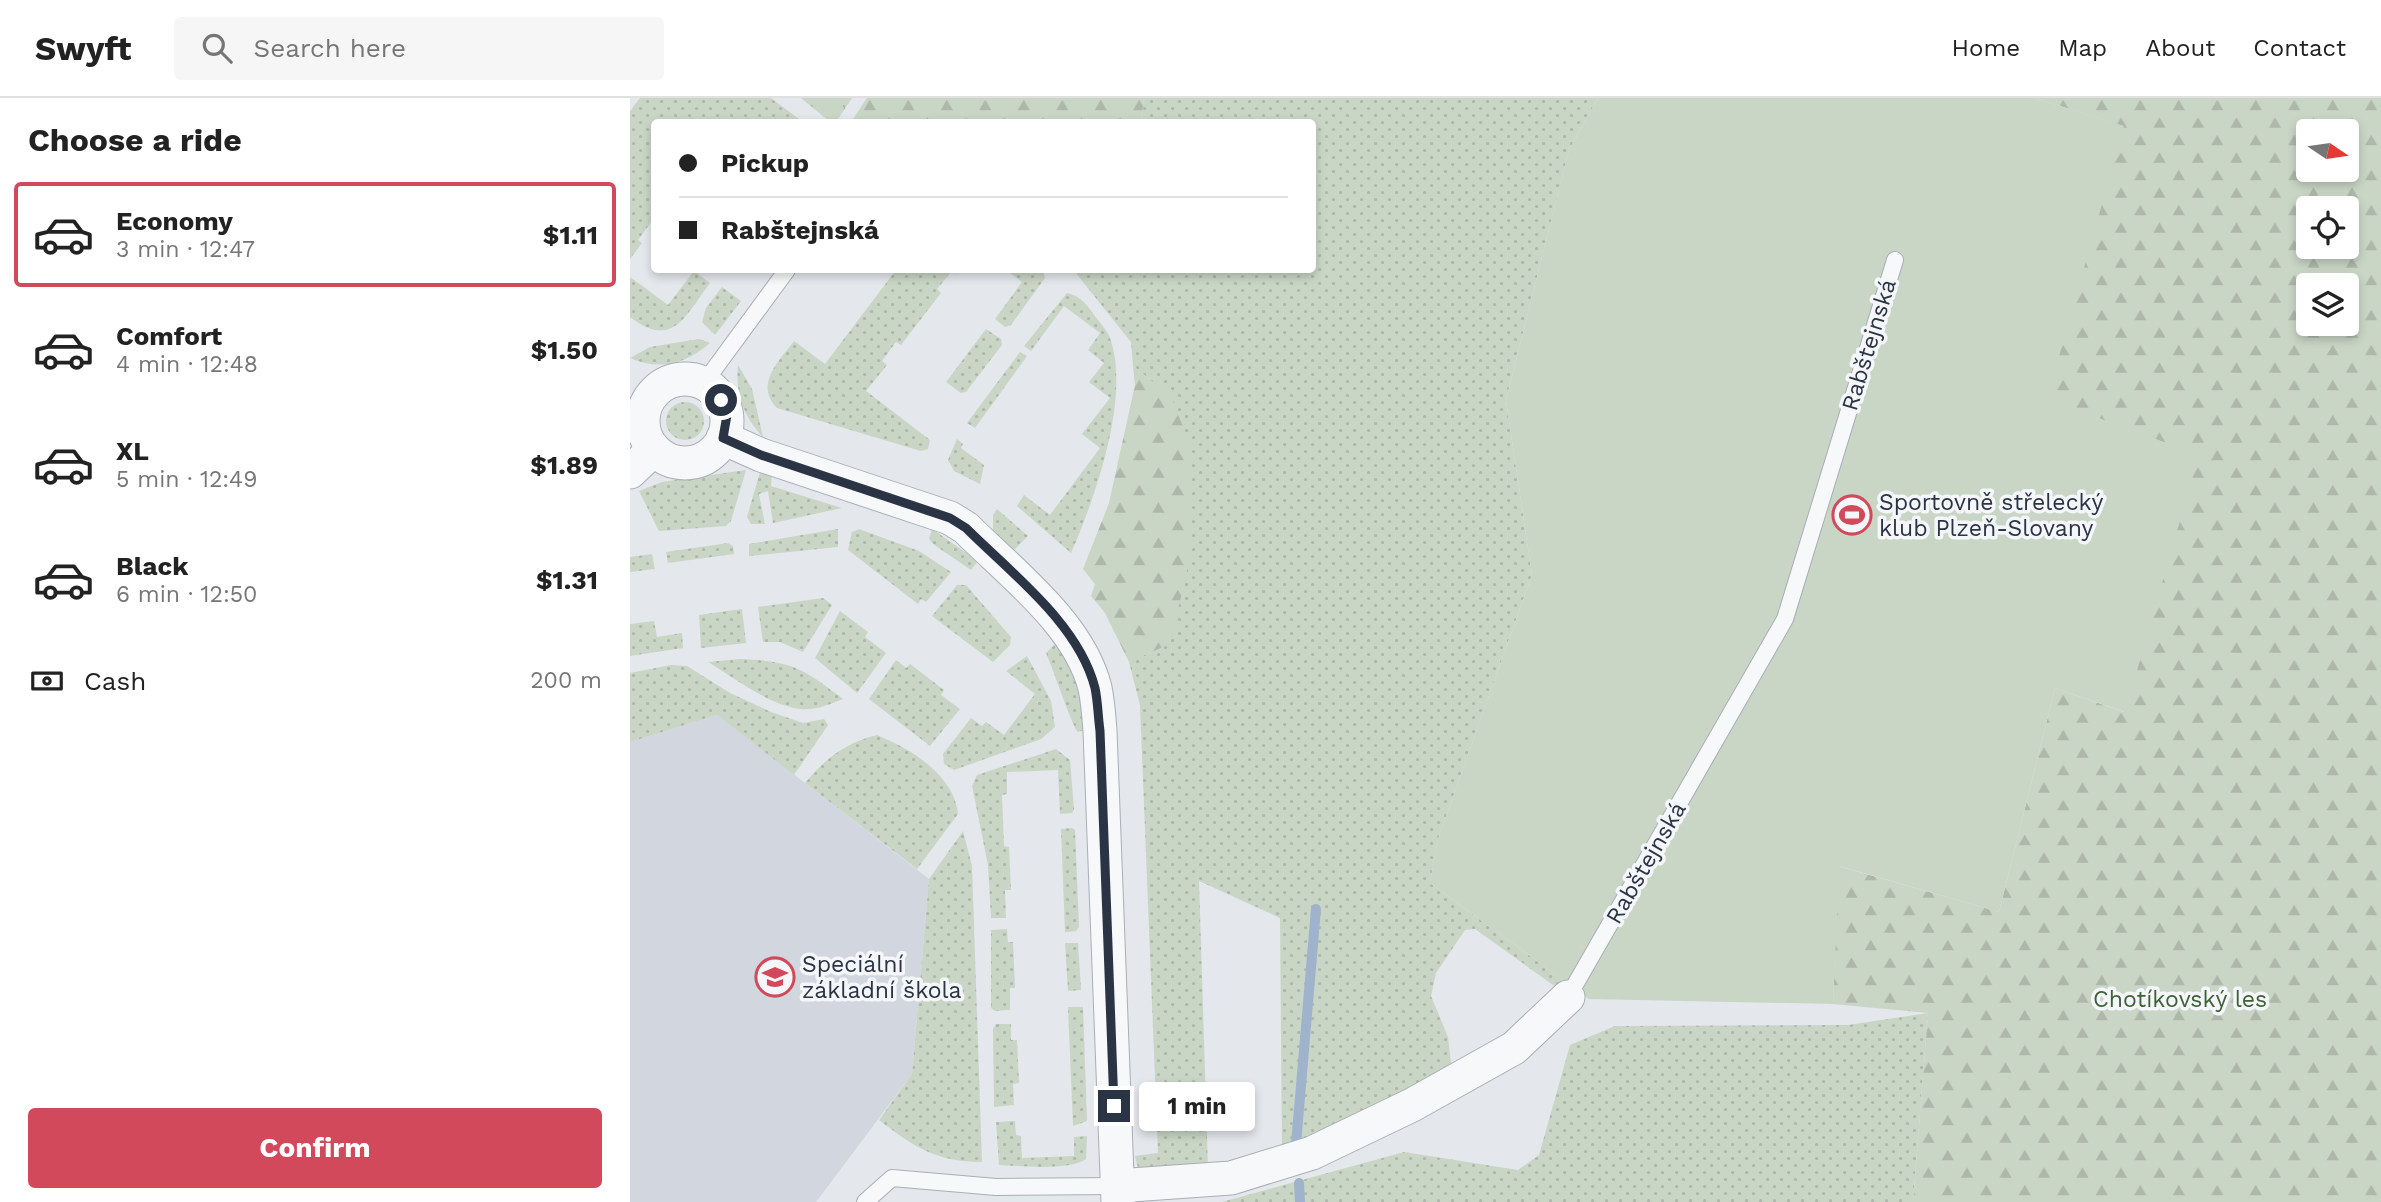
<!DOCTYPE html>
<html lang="en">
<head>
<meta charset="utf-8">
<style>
  body { margin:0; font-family:"Work Sans",sans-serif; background:#f6f6f6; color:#222; height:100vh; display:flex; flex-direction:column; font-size:26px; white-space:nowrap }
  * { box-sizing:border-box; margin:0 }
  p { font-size:23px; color:#767676 }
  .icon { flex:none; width:38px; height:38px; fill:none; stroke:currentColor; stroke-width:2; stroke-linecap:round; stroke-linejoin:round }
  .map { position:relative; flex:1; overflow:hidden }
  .panel { display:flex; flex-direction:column; background:#fff; width:630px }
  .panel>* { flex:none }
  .banner { position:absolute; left:21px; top:21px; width:665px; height:154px; border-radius:7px; box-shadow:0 4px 10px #0003; display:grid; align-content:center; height:154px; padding:0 28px; background:#fff }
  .needle { width:46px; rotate:103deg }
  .tools { position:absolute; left:1666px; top:21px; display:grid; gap:14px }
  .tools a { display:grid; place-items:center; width:63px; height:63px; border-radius:7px; background:#fff; box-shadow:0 4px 10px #0003; font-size:35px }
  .end { position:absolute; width:32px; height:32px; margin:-16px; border:9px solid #2b3445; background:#fff; box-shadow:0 0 0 4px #fff }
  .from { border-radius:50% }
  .bubble { position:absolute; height:49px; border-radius:7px; background:#fff; box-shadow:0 4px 10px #0003; font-size:23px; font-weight:700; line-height:49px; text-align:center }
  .banner b { display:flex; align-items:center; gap:24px; height:66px; font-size:26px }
  .banner b+b { border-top:2px solid #e0e0e0 }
  .banner i { width:18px; height:18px; background:#222 }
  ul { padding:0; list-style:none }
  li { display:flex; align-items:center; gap:21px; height:105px; margin:0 14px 10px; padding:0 14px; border:4px solid transparent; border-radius:7px }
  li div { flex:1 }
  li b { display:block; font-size:26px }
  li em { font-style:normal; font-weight:700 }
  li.active { border-color:#d1495b }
  li>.icon { width:63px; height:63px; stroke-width:1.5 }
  h2 { padding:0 28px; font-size:32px; line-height:84px }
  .pay { display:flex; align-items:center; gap:18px; height:77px; padding:0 28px; font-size:26px }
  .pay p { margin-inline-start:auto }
  .cta { display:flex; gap:14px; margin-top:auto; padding:14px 28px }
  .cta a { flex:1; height:80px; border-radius:7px; background:#d1495b; color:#fff; font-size:28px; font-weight:700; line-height:80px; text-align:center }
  header { display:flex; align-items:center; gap:42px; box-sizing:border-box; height:98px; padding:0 35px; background:#fff; border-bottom:2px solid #e0e0e0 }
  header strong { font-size:33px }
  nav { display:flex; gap:38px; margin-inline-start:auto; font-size:24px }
  .search { width:490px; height:63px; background:#f6f6f6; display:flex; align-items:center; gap:18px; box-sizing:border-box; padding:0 24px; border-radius:7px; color:#767676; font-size:26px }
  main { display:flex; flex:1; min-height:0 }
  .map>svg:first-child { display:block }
  .built { fill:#d2d6de }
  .grass { fill:url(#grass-dots) }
  .forest { fill:url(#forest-firs); fill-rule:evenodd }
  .park { fill:url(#park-tufts) }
  .pitch { fill:#c9d6c5 }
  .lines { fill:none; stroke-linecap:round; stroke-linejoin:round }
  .stream { stroke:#9fb4cc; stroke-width:10 }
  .service-casing { stroke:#a9aeb7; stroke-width:18 }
  .minor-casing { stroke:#a9aeb7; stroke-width:35 }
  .service { stroke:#f7f8fa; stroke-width:16 }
  .minor { stroke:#f7f8fa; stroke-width:33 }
  .route { stroke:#2b3445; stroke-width:9 }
  .labels { text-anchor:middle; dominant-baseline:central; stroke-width:7; stroke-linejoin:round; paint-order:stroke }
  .street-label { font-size:23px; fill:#2b3445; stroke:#f4f6f9 }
  .poi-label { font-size:23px; fill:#2b3445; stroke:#f4f6f9; text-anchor:start }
  .park-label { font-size:23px; fill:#3f6138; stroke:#f4f6f9 }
</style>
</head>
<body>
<header>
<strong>Swyft</strong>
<div class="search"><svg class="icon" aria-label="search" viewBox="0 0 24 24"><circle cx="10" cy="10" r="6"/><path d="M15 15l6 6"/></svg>Search here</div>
<nav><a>Home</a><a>Map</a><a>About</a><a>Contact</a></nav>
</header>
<main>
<section class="panel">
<h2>Choose a ride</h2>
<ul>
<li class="active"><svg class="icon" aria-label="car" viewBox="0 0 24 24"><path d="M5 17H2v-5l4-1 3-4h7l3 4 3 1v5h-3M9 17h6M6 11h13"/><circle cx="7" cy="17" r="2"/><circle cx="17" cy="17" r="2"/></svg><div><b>Economy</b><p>3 min · 12:47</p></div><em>$1.11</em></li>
<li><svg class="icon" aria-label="car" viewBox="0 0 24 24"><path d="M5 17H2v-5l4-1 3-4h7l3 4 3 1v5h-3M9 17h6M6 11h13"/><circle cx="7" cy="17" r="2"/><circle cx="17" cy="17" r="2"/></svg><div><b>Comfort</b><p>4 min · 12:48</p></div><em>$1.50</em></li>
<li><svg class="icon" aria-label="car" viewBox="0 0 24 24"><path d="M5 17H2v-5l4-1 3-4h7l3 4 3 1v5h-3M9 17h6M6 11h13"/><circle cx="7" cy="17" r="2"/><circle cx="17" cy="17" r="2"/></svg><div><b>XL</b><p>5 min · 12:49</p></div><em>$1.89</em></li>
<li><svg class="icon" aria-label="car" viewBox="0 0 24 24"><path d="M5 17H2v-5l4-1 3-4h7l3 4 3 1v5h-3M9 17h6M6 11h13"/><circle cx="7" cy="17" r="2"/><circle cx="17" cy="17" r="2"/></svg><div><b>Black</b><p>6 min · 12:50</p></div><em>$1.31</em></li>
</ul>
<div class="pay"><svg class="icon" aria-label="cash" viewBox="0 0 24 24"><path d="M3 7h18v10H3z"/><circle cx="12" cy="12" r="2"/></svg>Cash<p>200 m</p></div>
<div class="cta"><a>Confirm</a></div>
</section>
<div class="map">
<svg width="1751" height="1104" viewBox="0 0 1751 1104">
  <defs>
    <pattern id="grass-dots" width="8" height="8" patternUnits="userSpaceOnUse" patternTransform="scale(1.75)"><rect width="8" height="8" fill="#c9d6c5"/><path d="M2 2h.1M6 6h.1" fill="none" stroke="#adb8ab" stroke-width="1.8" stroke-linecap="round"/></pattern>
    <pattern id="forest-firs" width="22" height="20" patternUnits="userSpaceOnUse" patternTransform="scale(1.75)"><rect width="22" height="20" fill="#c9d6c5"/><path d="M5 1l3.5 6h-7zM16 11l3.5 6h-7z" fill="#adb8ab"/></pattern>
    <pattern id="park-tufts" width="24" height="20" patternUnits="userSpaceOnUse" patternTransform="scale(1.75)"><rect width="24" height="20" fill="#c9d6c5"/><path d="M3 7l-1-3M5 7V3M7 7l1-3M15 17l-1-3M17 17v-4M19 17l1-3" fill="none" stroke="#adb8ab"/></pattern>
  </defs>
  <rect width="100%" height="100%" fill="#e4e7ec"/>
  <polygon class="built" points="87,617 299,781 282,976 186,1104 0,1104 0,644"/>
  <g class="grass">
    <polygon points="10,0 141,0 173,24 24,24 24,124 22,123 8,142 12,145 0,161 0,13"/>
    <polygon points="514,0 968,0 939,52 876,302 902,477 808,741 800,785 936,884 930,892 845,831 835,832 806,875 801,898 818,939 822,973 652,1055 650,820 569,783 578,1070 515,1077 508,1070 505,1058 528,1055 510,607 499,564 540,545 541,299 503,268 501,244 445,174 446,172 682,172 682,24 511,24"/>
    <path d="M 266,172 L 329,172 L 326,176 L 322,173 L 307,191 L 311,195 L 271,247 L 266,244 L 252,263 L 257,267 L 236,293 L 300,342 L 298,351 L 291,353 L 147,310 C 124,286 149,263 164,243 L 195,266 Z"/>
    <polygon points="376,172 413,172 415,180 381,227 375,229 365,221 392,184"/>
    <path d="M 64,173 L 80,185 C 55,218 43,252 0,219 L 0,179 L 38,207 Z"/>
    <polygon points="92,189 111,203 85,237 72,224 76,210"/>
    <path d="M 437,195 C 451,198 457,207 465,218 C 470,225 477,232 480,240 C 501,299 465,400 441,455 L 387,408 L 394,397 L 420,417 L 470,350 L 452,336 L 480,300 L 459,284 L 474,265 L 458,252 L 470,235 L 434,208 L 401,253 L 394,248 Z"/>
    <polygon points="356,231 371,241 372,247 336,294 331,295 316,284"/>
    <path d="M 69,241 L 80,245 C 55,266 31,273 0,260 L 20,249 Z"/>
    <polygon points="390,254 397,258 345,330 337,325"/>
    <path d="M 108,267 L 122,291 L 133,339 C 114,319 105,296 108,267 Z"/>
    <circle cx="55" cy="323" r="19"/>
    <polygon points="327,341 333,346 331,350 354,367 350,386 324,373 318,362"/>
    <polygon points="116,372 101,423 96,428 29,433 9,393 32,384"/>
    <polygon points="130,374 142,377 141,388 212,410 143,425 138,393 129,396 135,426 121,426 117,419"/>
    <polygon points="367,411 398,438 382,454 363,434 363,417"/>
    <polygon points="208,431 208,449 119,458 119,446"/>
    <polygon points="229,431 289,453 321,474 296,504 291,501 288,506 218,452 222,434"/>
    <polygon points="302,431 348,463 341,472 303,446 299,441"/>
    <polygon points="98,445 103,448 104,456 38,465 36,454"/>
    <polygon points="22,456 25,471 0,474 0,459"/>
    <polygon points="327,487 336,487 381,539 380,547 363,564 302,518"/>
    <polygon points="193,500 202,507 173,554 150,544 133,544 128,509"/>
    <polygon points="112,511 116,545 71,550 69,517"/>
    <polygon points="210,513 238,534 235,539 256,555 227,595 185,560"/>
    <polygon points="24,523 27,539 52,535 53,550 0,558 0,526"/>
    <path d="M 428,543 L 444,574 L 460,630 L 448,634 C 443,630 422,568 416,555 Z"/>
    <polygon points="397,558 421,603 425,629 411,641 324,672 314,666 313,656 341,620 352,628 356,624 374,637 405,596 376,573"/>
    <path d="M 110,561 C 161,563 172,569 213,601 C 200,606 185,613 170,611 C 138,607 105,580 78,564 Z"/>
    <polygon points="266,562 276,570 280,566 314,592 311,597 330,611 300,648 239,601"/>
    <polygon points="41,567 57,568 100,595 141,614 173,625 194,621 198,627 164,677 87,617 0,644 0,575"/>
    <path d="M 247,637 C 281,651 324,677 328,716 L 287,771 L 175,685 C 196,660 215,645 247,637 Z"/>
    <polygon points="426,651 440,662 444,711 442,715 430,716 428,672 377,674 377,696 372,697 374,748 379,749 381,792 375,792 376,820 361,820 358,767 342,688 347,677"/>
    <polygon points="442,730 445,732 449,829 446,833 435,834 431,731"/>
    <path d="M 333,733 L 342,768 L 352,1064 C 307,1064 284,1049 249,1022 L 282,976 L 299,781 Z"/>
    <polygon points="377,831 378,844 383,844 385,890 380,890 380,912 365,913 361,910 361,832"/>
    <polygon points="435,845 448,845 451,892 438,893"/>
    <polygon points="438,909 453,909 457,1023 443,1028"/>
    <polygon points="1298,915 1283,1104 592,1104 774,1054 888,1072 909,1057 940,947 985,928 1218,927"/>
    <polygon points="366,926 381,926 381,942 387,942 389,985 383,986 384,1007 364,1009 363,931"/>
    <path d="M 385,1023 L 386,1037 L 391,1038 L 392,1060 L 444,1058 L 444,1039 L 457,1038 L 456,1061 C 440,1073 390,1068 369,1067 L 366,1024 Z"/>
  </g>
  <g class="forest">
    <polygon points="237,0 514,0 511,24 221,24"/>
    <path d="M 1405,0 L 1751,0 L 1751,1104 L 1283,1104 L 1298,915 L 1203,906 L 1208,768 L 1369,814 L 1425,590 L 1494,614 L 1568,357 L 1416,301 L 1493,28 ZM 1678,33 L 1717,33 L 1717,72 L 1678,72 ZM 1678,110 L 1717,110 L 1717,149 L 1678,149 ZM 1678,187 L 1717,187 L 1717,226 L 1678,226 Z"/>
    <polygon points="503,268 541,298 561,349 560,460 540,546 499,564 475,515 461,498 465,486 453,471 479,405 505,287"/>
  </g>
  <polygon class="park" points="171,0 222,0 206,24 200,24"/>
  <polygon class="pitch" points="968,0 1405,0 1494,28 1417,301 1569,357 1495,614 1425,590 1369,814 1209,768 1203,906 959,901 800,785 808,741 902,477 876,302 939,52"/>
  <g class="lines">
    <g class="stream">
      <polyline points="666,1046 686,811"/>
      <polyline points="669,1085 670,1104"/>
    </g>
    <g class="service-casing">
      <g id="service">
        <polyline points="74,285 157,172"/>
        <polyline points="938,899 1155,521 1265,162"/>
        <polyline points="235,1104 262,1080 366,1089 487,1088"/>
      </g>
    </g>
    <g class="minor-casing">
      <g id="minor">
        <circle cx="55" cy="323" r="42"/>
        <path d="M 93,340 L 131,357 L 320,420 L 336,430 C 381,475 449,526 465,590 C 468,604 469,619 470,633 L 488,1104"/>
        <polyline points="0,374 23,352"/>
        <polyline points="487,1088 601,1080 682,1055 782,1007 884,950 938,899"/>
      </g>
    </g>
    <use href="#service" class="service"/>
    <use href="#minor" class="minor"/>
  </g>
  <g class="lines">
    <path class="route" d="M 91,302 L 97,317 L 93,340 L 131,357 L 320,420 L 336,430 C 381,475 449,526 465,590 C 468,604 468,619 470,633 L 484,1008"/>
  </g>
  <defs>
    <g id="stadium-ring" transform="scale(2.0125)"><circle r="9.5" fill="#f4f6f9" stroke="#d1495b" stroke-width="1.5"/><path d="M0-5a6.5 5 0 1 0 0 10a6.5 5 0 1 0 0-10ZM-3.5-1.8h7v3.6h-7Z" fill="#d1495b"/></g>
    <g id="school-ring" transform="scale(2.0125)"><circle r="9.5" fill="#f4f6f9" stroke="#d1495b" stroke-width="1.5"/><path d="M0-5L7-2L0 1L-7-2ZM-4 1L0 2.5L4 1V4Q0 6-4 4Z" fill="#d1495b"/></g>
  </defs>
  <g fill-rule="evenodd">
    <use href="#stadium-ring" x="1222" y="417"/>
    <use href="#school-ring" x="145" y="879"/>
  </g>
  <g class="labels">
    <g class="street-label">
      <text transform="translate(1239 247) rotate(-73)">Rabštejnská</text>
      <text transform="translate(1016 765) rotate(-60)">Rabštejnská</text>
    </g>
    <g class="poi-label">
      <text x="1249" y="404">Sportovně střelecký<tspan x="1249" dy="26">klub Plzeň-Slovany</tspan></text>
      <text x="172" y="866">Speciální<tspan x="172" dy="26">základní škola</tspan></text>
    </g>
    <g class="park-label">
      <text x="1550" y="901">Chotíkovský les</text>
    </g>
  </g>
</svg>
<div class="tools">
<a><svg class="needle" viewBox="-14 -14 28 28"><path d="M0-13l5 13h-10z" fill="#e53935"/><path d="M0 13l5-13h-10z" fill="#767676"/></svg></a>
<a><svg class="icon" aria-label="locate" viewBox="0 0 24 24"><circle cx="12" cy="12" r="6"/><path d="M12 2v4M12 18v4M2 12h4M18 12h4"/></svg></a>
<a><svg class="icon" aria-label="layers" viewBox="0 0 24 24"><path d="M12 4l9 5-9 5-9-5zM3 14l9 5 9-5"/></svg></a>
</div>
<i class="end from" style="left:91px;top:302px"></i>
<i class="end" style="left:484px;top:1008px"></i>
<div class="bubble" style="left:509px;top:984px;width:116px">1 min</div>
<div class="banner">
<b><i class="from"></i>Pickup</b>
<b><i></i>Rabštejnská</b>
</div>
</div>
</main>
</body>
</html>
